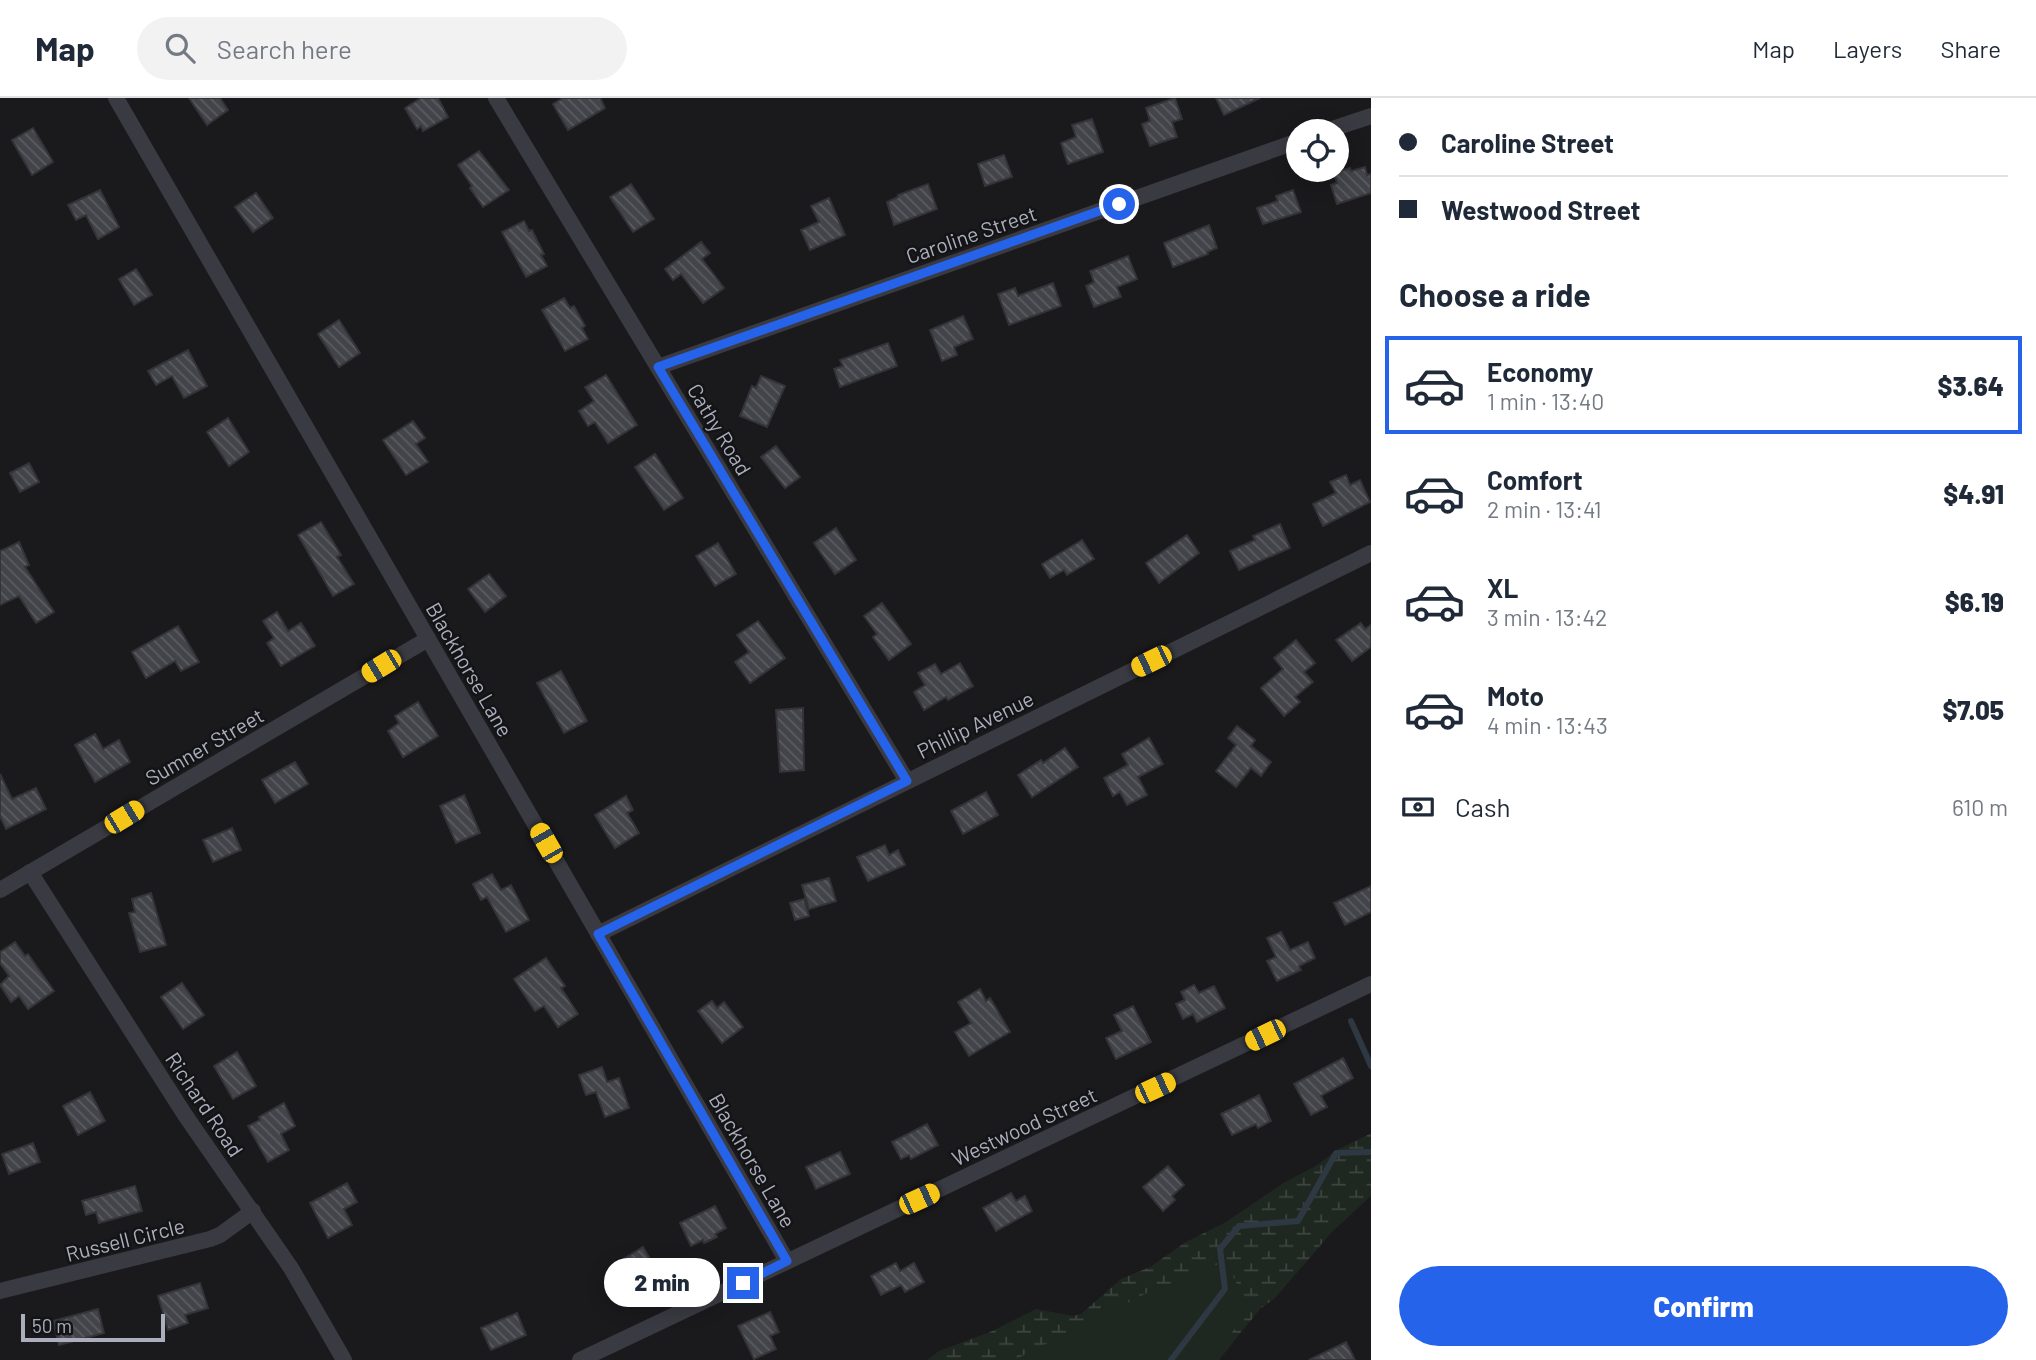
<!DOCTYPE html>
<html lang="en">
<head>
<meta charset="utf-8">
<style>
  body { margin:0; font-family:Barlow,sans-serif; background:#f2f2f3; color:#1f2937; height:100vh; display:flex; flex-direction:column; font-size:26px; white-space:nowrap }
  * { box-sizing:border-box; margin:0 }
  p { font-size:23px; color:#747a83 }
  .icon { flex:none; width:38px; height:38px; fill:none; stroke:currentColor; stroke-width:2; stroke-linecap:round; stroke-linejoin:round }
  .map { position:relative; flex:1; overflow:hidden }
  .side { display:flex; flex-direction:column; background:#fff; width:665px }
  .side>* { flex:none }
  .top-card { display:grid; align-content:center; height:154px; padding:0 28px; background:#fff }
  .buttons { position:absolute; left:1286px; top:21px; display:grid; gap:14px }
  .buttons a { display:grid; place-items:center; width:63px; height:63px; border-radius:50%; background:#fff; box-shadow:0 4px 18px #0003; font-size:35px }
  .scale { position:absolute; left:21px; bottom:18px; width:144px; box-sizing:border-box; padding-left:7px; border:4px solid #abafbd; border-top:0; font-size:19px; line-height:24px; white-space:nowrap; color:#abafbd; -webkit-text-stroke:5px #141417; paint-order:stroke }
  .end { position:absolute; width:32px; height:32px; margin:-16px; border:9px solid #2563eb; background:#fff; box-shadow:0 0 0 4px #fff }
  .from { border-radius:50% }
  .bubble { position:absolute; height:49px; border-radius:24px; background:#fff; box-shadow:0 4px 18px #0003; font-size:23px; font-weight:800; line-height:49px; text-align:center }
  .car { position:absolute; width:21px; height:42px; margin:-21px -10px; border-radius:9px; box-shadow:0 0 5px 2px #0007; background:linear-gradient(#f5c518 24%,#345 0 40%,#f5c518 0 76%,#345 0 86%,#f5c518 0) }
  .top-card b { display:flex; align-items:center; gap:24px; height:66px; font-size:26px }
  .top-card b+b { border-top:2px solid #e0e1e3 }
  .top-card i { width:18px; height:18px; background:#1f2937 }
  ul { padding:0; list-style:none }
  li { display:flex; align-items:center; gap:21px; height:98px; margin:0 14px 10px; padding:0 14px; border:4px solid transparent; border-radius:0px }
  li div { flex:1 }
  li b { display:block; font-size:26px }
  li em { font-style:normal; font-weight:800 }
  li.active { border-color:#2563eb }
  li>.icon { width:63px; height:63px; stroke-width:1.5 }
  h2 { padding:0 28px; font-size:32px; line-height:84px }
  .pay { display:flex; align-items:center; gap:18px; height:77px; padding:0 28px; font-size:26px }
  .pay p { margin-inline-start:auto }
  .button { display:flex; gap:14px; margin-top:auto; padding:14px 28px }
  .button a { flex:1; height:80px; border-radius:42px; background:#2563eb; color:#fff; font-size:28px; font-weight:800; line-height:80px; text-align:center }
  header { display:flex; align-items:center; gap:42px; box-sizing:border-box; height:98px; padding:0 35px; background:#fff; border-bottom:2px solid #e0e1e3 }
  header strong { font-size:33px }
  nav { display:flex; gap:38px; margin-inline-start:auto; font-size:24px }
  .search { width:490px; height:63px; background:#f2f2f3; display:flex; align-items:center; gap:18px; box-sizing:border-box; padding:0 24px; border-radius:38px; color:#747a83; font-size:26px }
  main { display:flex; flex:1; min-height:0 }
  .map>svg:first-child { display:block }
  .wetland { fill:url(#wetland-marsh) }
  .park { fill:#1f2820 }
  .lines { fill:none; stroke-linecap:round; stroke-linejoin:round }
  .stream { stroke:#2d3842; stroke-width:6 }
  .building { fill:url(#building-back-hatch); stroke:#333338; stroke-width:2 }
  .street { stroke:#3a3b42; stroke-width:16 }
  .route { stroke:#2563eb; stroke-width:9 }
  .labels { text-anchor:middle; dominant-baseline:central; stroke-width:5; stroke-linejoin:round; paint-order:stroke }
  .street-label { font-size:21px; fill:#abafbd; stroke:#141417 }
</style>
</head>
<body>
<header>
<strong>Map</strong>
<div class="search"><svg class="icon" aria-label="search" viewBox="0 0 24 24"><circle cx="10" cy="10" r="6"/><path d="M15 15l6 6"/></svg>Search here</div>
<nav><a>Map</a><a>Layers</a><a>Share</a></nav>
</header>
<main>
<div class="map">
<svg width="1371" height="1262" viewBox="0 0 1371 1262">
  <defs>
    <pattern id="wetland-marsh" width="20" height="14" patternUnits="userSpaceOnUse" patternTransform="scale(1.75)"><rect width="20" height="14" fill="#1f2820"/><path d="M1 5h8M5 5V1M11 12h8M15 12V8" fill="none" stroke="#3d453e"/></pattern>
    <pattern id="building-back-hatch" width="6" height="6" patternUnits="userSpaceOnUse" patternTransform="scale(1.75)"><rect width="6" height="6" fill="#434449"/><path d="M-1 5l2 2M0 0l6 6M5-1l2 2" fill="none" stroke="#5b5c61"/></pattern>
  </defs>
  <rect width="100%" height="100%" fill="#1a191c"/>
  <polygon class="wetland" points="1371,1035 1371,1098 1332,1134 1275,1200 1260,1211 1219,1262 927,1262 939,1253 990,1234 1036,1211 1073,1218 1081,1216 1121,1181 1150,1169 1186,1144 1226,1124 1285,1084 1316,1068 1337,1052"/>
  <polygon class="park" points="1226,1163 1248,1210 1214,1262 1014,1262 1147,1195"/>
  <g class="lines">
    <g class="stream">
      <polyline points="1351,923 1371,968"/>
      <polyline points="1171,1262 1225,1191 1220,1151 1239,1128 1298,1123 1336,1055 1371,1054"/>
    </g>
  </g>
  <g class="building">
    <polygon points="189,0 220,0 228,12 207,27"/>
    <polygon points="421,0 438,0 448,19 423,33 421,28 417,31 405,10"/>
    <polygon points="563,0 600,0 605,10 568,32 553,6"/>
    <polygon points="1175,0 1182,21 1172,24 1177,39 1150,48 1142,26 1150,23 1146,10"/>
    <polygon points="1216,0 1260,0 1224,17"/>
    <polygon points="1092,21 1103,54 1068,66 1061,45 1076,39 1072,27"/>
    <polygon points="33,30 53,64 32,77 12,42"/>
    <polygon points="479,53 509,92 483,109 470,90 472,88 458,67"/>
    <polygon points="1004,57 1012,79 985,88 978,66"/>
    <polygon points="1365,69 1367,77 1371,76 1371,95 1337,106 1331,87 1337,85 1334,75 1350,70 1351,73"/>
    <polygon points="631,86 654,121 633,134 610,99"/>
    <polygon points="928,86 937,111 894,127 887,104 898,99 898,97"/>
    <polygon points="100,92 119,129 98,141 86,117 76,122 68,107"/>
    <polygon points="1293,92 1301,114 1263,126 1257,110 1278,103 1276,98"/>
    <polygon points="256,95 273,120 253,134 235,109"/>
    <polygon points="829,100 845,137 810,152 801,132 819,124 811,108"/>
    <polygon points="524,123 529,133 532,132 544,156 541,157 547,168 526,179 502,134"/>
    <polygon points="1209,127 1217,150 1207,154 1208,156 1173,169 1164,145"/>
    <polygon points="701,144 710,155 702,161 724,190 703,205 681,176 673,182 665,171"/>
    <polygon points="1128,158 1137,181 1117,189 1121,199 1094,209 1086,188 1094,184 1090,173"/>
    <polygon points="136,171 152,197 134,207 119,181"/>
    <polygon points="1053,185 1061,208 1009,227 998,196 1015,190 1018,198"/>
    <polygon points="564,200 570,210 574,208 585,228 582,230 588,241 565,253 542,212"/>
    <polygon points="963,218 973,241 954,249 957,257 942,263 930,232"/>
    <polygon points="339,222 360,255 339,269 318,236"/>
    <polygon points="888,245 897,268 840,289 834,271 843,268 840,262"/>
    <polygon points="188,252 207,288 184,300 172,278 156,287 148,273"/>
    <polygon points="606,277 637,327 608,345 595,324 588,328 579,313 594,303 585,289"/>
    <polygon points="761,278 785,288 767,329 740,318 752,288 756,290"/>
    <polygon points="228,320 249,354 229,368 207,334"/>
    <polygon points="413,323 425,340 416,346 428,364 406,377 383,342"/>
    <polygon points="776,348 800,379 785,390 761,359"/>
    <polygon points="655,356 683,400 664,412 635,369"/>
    <polygon points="29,365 39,384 20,394 10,375"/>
    <polygon points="1346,377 1350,387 1360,382 1370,404 1323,428 1313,406 1336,395 1330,384"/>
    <polygon points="321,424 341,457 337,459 354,486 333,498 298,437"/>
    <polygon points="1280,426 1290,450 1239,472 1230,453 1255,442 1253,438"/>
    <polygon points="836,430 856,462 835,476 814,445"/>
    <polygon points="1187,437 1199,455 1159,485 1146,465"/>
    <polygon points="1082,442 1094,461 1067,477 1064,472 1050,480 1042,466"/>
    <polygon points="19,444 29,467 25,469 54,514 36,525 19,498 0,507 0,453"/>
    <polygon points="718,445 736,476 715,488 696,458"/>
    <polygon points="489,476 506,498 485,514 468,491"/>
    <polygon points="882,505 911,546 889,562 873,539 877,536 864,518"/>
    <polygon points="277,514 288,533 301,525 315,548 281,568 267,545 274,540 263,523"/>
    <polygon points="758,523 785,560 750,585 735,564 749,554 737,537"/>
    <polygon points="1361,525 1365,531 1371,527 1371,549 1352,563 1336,542"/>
    <polygon points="178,528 199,564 181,573 175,563 146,580 132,554"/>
    <polygon points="1296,542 1315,565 1304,574 1313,584 1295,599 1300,604 1284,618 1261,590 1283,571 1274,560"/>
    <polygon points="960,565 973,588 948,602 946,599 924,612 914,594 925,587 918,575 935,566 941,576"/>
    <polygon points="561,573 587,623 564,635 537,585"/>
    <polygon points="418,604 438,638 403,659 388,633 399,625 395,618"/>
    <polygon points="803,610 804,672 780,674 776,612"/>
    <polygon points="1237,628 1255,642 1251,648 1271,664 1261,678 1251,670 1236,689 1216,673 1236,647 1228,640"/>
    <polygon points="95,636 103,651 119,642 130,664 95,684 75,647"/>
    <polygon points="1149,640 1163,666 1138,679 1147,697 1127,707 1120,694 1113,698 1104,680 1128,667 1122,656"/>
    <polygon points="1065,650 1078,669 1032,699 1018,677 1041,662 1043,665"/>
    <polygon points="295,664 308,686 275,705 262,682"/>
    <polygon points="0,676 12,701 36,690 46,711 6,731 0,718"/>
    <polygon points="986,694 998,717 963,736 951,713"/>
    <polygon points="464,697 480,735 456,745 440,708"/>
    <polygon points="626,698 633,712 627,715 639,735 615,750 595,717"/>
    <polygon points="232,730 241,752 213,764 203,742"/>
    <polygon points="885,747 889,757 898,752 905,767 868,783 857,759"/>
    <polygon points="492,776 501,792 511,787 529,822 506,834 487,799 481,802 473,786"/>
    <polygon points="829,780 836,803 809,811 802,787"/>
    <polygon points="1371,788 1371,814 1345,827 1334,805"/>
    <polygon points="151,795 166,847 140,854 129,815 135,814 132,801"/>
    <polygon points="804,801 809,818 795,822 790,805"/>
    <polygon points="1281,834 1290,852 1308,844 1315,860 1299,868 1301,872 1277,883 1267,863 1276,859 1267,840"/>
    <polygon points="15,844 25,858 28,856 54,893 28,911 19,898 11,904 0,887 9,878 0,865 0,854"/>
    <polygon points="546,860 565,888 561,890 578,916 558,929 544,908 535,913 514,881"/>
    <polygon points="182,885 204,917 183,931 161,899"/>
    <polygon points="1194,887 1199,895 1214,888 1225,910 1197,924 1193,916 1183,921 1176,906 1185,902 1181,894"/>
    <polygon points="980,891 986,903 990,900 1010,934 969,958 955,934 971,925 958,904"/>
    <polygon points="712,903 717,910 724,904 743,929 722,945 698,913"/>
    <polygon points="1133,908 1151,944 1116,961 1106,940 1122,933 1114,917"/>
    <polygon points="237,954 256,988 233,1001 214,968"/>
    <polygon points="1343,960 1353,980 1321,998 1327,1009 1311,1017 1294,986"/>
    <polygon points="602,969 607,984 619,980 629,1010 605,1019 596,994 586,997 579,977"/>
    <polygon points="90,994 105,1023 78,1037 63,1008"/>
    <polygon points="1259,997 1271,1023 1258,1030 1256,1026 1232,1037 1221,1016"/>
    <polygon points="284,1005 295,1028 281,1036 289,1052 268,1064 248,1028 260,1022 259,1019"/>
    <polygon points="927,1026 938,1047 911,1061 909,1057 901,1061 892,1044"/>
    <polygon points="33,1045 40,1064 9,1076 2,1056"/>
    <polygon points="840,1054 850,1076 816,1091 806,1069"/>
    <polygon points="1168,1068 1184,1087 1172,1098 1175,1102 1163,1113 1143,1089"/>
    <polygon points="347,1085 357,1104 344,1111 352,1127 328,1140 310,1105"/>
    <polygon points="135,1088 142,1113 99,1125 96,1114 86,1117 82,1103"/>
    <polygon points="1011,1095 1016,1103 1025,1098 1032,1113 996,1133 983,1110"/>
    <polygon points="715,1108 726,1130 715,1136 717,1139 704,1145 703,1142 691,1148 680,1125"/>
    <polygon points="643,1149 657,1173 623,1193 609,1170"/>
    <polygon points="896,1165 900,1173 914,1165 924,1184 905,1194 901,1187 881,1197 871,1178"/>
    <polygon points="200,1185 208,1210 185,1217 188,1225 168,1232 158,1198"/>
    <polygon points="98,1211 104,1235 59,1247 53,1223"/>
    <polygon points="770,1214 779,1234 770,1238 776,1251 754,1261 738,1228"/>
    <polygon points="517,1215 526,1237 491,1252 481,1230"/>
    <polygon points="1346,1244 1355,1262 1309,1262"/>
  </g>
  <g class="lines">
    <g class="street">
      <polyline points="116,0 787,1163"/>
      <polyline points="496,0 907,683"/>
      <polyline points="1326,33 1371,18"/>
      <polyline points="658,269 1298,43"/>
      <polyline points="30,774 185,1017 291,1170 344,1262"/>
      <polyline points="0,792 428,541"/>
      <polyline points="598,836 1371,455"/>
      <polyline points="0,1193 210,1141 220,1137 253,1113"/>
      <polyline points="580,1262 1371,886"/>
    </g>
  </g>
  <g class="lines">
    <polyline class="route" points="743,1185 787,1163 598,836 907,683 658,269 1119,106"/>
  </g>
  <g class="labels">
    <g class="street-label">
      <text transform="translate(971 136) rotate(-19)">Caroline Street</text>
      <text transform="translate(720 331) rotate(59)">Cathy Road</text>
      <text transform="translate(470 571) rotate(60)">Blackhorse Lane</text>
      <text transform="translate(975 626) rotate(-26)">Phillip Avenue</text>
      <text transform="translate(204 648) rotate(-30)">Sumner Street</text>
      <text transform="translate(205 1006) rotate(56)">Richard Road</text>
      <text transform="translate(1024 1028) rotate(-25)">Westwood Street</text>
      <text transform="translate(753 1062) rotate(60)">Blackhorse Lane</text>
      <text transform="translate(125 1141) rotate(-14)">Russell Circle</text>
    </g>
  </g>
</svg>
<div class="buttons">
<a><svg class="icon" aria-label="locate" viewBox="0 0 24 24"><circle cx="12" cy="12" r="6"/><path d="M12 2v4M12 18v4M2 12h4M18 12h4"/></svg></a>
</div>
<div class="scale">50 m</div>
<i class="end from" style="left:1119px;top:106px"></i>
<i class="end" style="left:743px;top:1185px"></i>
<div class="bubble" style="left:604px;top:1160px;width:116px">2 min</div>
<i class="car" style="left:1151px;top:563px;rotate:244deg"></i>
<i class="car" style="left:381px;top:568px;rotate:239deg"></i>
<i class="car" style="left:124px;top:719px;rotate:59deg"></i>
<i class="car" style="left:546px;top:745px;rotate:330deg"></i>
<i class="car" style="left:1265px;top:937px;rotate:244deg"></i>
<i class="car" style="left:1155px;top:990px;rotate:65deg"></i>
<i class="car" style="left:919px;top:1101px;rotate:65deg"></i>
</div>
<section class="side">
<div class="top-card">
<b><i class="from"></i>Caroline Street</b>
<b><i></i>Westwood Street</b>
</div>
<h2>Choose a ride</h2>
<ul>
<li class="active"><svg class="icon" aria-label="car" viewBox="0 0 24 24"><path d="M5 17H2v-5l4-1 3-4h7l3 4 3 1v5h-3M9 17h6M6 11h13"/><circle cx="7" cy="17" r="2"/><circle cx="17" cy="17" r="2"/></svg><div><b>Economy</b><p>1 min · 13:40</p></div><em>$3.64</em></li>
<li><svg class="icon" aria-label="car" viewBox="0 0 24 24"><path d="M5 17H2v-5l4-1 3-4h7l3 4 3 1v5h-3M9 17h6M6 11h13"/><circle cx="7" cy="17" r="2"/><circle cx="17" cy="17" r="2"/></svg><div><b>Comfort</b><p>2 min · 13:41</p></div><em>$4.91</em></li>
<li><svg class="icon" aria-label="car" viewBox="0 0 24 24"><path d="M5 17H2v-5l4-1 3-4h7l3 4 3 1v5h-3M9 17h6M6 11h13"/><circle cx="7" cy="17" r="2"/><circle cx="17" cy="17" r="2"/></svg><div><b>XL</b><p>3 min · 13:42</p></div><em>$6.19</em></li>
<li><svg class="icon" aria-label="car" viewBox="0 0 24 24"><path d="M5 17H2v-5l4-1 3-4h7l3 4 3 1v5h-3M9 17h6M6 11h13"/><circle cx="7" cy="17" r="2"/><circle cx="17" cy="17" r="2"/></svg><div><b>Moto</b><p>4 min · 13:43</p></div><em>$7.05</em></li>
</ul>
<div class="pay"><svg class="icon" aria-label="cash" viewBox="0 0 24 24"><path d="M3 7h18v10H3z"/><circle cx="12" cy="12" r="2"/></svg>Cash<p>610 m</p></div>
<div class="button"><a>Confirm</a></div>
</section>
</main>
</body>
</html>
